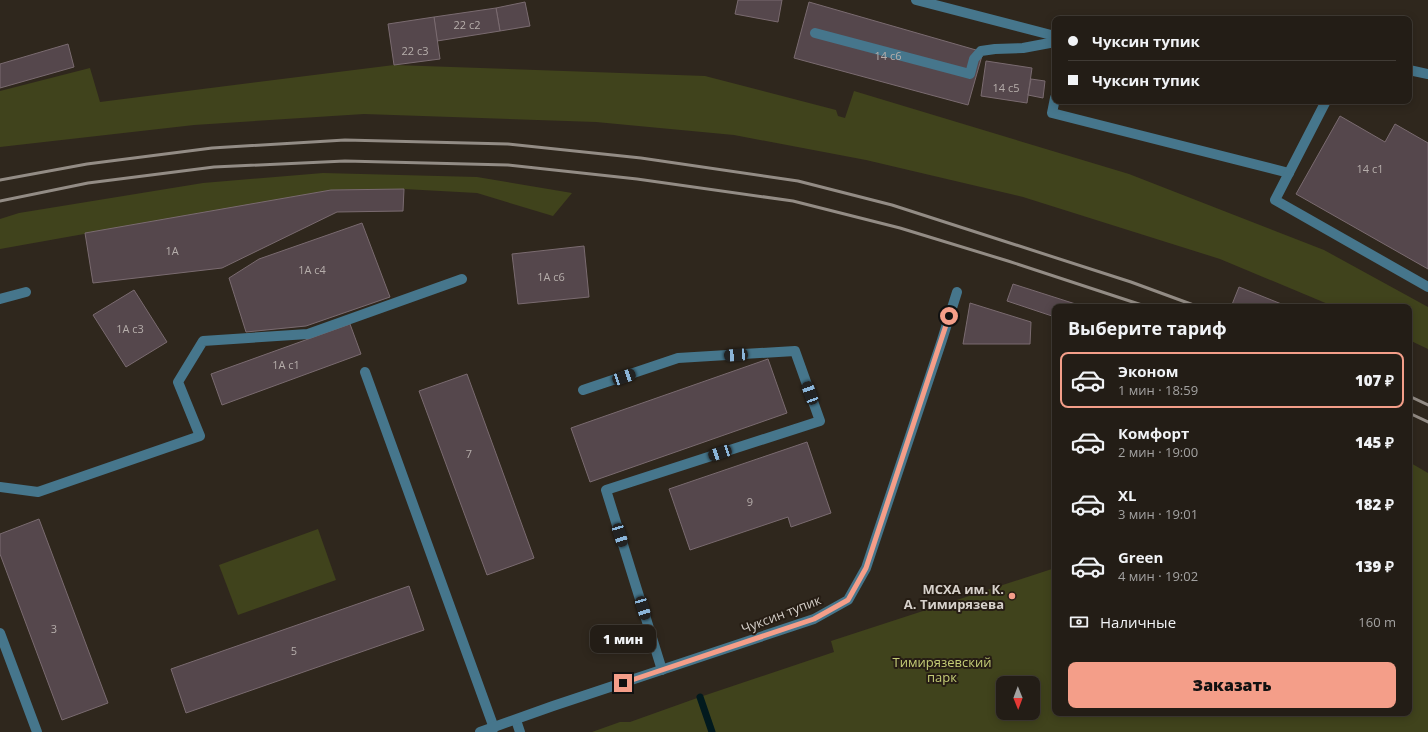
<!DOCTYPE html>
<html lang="ru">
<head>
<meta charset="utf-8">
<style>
  body { margin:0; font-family:"Open Sans",sans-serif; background:#2f2a23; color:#f1f3f6; height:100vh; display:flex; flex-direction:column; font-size:15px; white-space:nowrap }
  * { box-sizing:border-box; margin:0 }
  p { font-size:13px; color:#a3a2a1 }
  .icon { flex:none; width:22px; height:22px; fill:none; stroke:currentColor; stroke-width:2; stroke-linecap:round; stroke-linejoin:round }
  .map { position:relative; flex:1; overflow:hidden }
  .side { position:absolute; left:1052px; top:304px; width:360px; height:412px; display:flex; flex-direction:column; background:#231d16; border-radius:8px; box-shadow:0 2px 10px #0003,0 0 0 1px #403b35 }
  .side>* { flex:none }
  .hud { position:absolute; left:1052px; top:16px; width:360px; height:88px; border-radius:8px; box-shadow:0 2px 10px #0003,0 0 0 1px #403b35; display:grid; align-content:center; height:88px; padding:0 16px; background:#231d16 }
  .needle { width:26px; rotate:179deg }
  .tools { position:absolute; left:996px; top:676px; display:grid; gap:8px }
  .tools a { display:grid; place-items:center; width:44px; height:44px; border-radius:8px; background:#231d16; box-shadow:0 2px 10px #0003,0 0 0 1px #403b35; font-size:20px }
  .end { position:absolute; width:18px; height:18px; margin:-9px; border:5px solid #f49e89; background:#111; box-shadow:0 0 0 2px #111 }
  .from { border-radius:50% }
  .bubble { position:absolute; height:28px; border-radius:8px; background:#231d16; box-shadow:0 2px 10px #0003,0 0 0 1px #403b35; font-size:13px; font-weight:800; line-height:28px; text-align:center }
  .car { position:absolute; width:12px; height:24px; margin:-12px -6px; border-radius:5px; box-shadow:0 0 3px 1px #0007; background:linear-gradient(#222 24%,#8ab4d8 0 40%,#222 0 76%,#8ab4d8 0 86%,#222 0) }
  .hud b { display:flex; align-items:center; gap:14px; height:38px; font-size:15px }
  .hud b+b { border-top:1px solid #403b35 }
  .hud i { width:10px; height:10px; background:#f1f3f6 }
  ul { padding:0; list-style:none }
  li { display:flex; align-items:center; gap:12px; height:56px; margin:0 8px 6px; padding:0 8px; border:2px solid transparent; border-radius:8px }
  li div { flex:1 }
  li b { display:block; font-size:15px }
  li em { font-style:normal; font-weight:800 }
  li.active { border-color:#f49e89 }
  li>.icon { width:36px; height:36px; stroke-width:1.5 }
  h2 { padding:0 16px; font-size:18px; line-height:48px }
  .pay { display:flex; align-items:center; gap:10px; height:44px; padding:0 16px; font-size:15px }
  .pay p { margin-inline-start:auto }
  .action { display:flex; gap:8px; margin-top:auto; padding:8px 16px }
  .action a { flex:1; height:46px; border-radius:8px; background:#f49e89; color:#111; font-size:16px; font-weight:800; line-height:46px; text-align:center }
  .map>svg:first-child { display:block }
  .green { fill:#40431c; fill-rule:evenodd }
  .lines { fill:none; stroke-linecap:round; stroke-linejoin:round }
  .stream { stroke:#021a1e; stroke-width:7 }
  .building { fill:#55474c; stroke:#7a6b70 }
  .minor { stroke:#46768c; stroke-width:10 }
  .rail { stroke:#938c85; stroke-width:3 }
  .route { stroke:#f49e89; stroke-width:5 }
  .poi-dot { fill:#f49e89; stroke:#261d14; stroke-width:1.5 }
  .labels { text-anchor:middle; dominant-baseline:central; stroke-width:4; stroke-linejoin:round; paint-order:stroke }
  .number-label { font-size:11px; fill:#b6aeab }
  .poi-label { font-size:13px; font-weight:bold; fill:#d7d1cb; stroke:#261d14; text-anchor:end }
  .street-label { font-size:13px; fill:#d7d1cb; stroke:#261d14 }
  .park-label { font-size:13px; fill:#c4cc76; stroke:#261d14 }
</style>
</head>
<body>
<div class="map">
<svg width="1428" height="732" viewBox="0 0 1428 732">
  <rect width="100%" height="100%" fill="#2f271d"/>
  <g class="green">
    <polygon points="394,65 705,76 836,110 838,116 845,118 854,91 1129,174 1324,250 1428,307 1428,349 1409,340 1409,307 1335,307 1220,259 1023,197 866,160 734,135 596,122 364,114 194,125 0,147 0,91 90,68 100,102"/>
    <polygon points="323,173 477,177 572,193 553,216 477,193 404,189 331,190 0,249 0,219 19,213 203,183"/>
    <path d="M 1409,462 L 1428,473 L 1428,732 L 592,732 L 620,722 L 630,722 L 700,697 L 834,652 L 831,641 L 1055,568 L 1055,713 L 1409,713 ZM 1003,683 L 1033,683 L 1033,713 L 1003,713 Z"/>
    <polygon points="318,529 336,580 238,615 219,565"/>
  </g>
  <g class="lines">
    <polyline class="stream" points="700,697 712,732"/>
  </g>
  <g class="building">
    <polygon points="738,0 782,0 778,22 735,14"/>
    <polygon points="525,2 530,26 500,31 496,8"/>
    <polygon points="809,2 983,52 968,105 794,58"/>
    <polygon points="496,8 500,31 437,41 434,17"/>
    <polygon points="434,17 440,59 394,65 388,24"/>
    <polygon points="68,44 74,67 0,88 0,64"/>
    <polygon points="986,61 1032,68 1027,103 981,96"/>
    <polygon points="1031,79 1045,81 1043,98 1028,95"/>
    <polygon points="1340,116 1385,142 1395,124 1428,143 1428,269 1296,194"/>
    <polygon points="404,189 403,211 337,212 222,268 93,283 85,233 331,190"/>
    <polygon points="362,223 390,297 306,326 246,332 229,278 259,259"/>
    <polygon points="584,246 589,297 518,304 512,254"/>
    <polygon points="1013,284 1085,307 1055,307 1055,317 1007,301"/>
    <polygon points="1239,287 1289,307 1231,307"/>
    <polygon points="134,290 167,342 126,367 93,315"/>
    <polygon points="970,303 1031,322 1030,344 963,344"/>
    <polygon points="350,324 361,354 222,405 211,374"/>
    <polygon points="768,359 787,413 590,482 571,428"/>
    <polygon points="467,374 534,558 487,575 419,391"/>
    <polygon points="807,442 831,513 791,527 788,517 690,550 669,489"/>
    <polygon points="39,519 108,703 62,720 0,554 0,534"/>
    <polygon points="409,586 424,630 186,713 171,669"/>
  </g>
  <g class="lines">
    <g class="minor">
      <polyline points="916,0 1055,36"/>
      <polyline points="815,33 970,74 974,59 981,51 995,49 1023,48 1055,42"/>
      <polyline points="1409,70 1428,74"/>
      <polyline points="1055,98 1052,113 1289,173"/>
      <polyline points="1326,101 1275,200 1428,287"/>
      <polyline points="0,299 26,292"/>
      <polyline points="365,372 494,728"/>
      <polyline points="583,390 678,358 795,351 820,421 606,490 662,670"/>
      <polyline points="0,487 38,492 200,436 178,382 203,341 308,334 462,279"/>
      <polyline points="0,633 37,732"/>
      <polyline points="516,720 520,732"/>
      <polyline points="480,732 553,706 814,619 848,600 866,568 942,340 957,292"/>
    </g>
    <g class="rail">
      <polyline points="0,180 87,164 212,148 345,140 508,144 641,158 798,181 892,205 1131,282 1199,307"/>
      <polyline points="0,201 88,183 214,167 345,161 508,165 637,179 793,201 900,228 1008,261 1148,307"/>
      <polyline points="1409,396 1428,405"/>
      <polyline points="1409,413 1428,422"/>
    </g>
  </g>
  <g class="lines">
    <polyline class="route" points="623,683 814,619 848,600 866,568 949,316"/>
  </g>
  <circle class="poi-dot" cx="1012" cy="596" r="4"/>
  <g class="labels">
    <g class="number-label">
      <text x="467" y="24">22 с2</text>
      <text x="415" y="50">22 с3</text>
      <text x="888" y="55">14 с6</text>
      <text x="1006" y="87">14 с5</text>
      <text x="1370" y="168">14 с1</text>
      <text x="172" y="250">1А</text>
      <text x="312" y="269">1А с4</text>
      <text x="551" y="276">1А с6</text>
      <text x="130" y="328">1А с3</text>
      <text x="286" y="364">1А с1</text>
      <text x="469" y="453">7</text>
      <text x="750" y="501">9</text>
      <text x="54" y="628">3</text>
      <text x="294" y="650">5</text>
    </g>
    <g class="poi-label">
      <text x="1004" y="589">МСХА им. К.<tspan x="1004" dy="15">А. Тимирязева</tspan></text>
    </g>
    <g class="street-label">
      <text transform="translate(781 614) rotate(-21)">Чуксин тупик</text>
    </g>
    <g class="park-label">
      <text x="942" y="662">Тимирязевский<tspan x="942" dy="15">парк</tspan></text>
    </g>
  </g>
</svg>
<div class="tools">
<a><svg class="needle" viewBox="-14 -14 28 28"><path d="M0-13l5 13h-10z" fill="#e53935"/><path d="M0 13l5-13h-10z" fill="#a3a2a1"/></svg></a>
</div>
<i class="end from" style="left:949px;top:316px"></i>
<i class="end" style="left:623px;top:683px"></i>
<div class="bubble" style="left:590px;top:625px;width:66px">1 мин</div>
<i class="car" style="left:736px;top:355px;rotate:266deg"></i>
<i class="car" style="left:624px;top:377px;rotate:71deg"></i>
<i class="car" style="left:810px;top:393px;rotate:340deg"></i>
<i class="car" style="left:720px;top:453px;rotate:252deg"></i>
<i class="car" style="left:620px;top:535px;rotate:163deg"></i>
<i class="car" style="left:643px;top:608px;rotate:163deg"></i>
<div class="hud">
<b><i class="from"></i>Чуксин тупик</b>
<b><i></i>Чуксин тупик</b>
</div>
<section class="side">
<h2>Выберите тариф</h2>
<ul>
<li class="active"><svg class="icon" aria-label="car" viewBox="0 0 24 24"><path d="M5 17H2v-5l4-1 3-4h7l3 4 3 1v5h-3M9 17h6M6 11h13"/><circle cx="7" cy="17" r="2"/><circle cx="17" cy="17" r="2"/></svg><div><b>Эконом</b><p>1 мин · 18:59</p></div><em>107 ₽</em></li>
<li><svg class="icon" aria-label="car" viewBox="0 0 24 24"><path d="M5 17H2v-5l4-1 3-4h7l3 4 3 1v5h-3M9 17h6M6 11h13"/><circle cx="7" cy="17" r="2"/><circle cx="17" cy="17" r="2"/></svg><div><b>Комфорт</b><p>2 мин · 19:00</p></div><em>145 ₽</em></li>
<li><svg class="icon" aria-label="car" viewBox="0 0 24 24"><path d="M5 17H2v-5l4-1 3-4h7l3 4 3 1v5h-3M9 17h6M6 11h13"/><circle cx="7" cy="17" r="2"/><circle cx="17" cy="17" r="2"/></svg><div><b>XL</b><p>3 мин · 19:01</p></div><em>182 ₽</em></li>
<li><svg class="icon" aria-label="car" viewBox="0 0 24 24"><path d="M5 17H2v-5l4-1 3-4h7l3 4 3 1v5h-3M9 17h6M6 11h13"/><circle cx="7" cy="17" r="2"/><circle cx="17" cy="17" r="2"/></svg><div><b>Green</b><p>4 мин · 19:02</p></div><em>139 ₽</em></li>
</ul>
<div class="pay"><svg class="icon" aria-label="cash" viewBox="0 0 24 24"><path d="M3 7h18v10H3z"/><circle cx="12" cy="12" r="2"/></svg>Наличные<p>160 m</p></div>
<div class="action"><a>Заказать</a></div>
</section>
</div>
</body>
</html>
